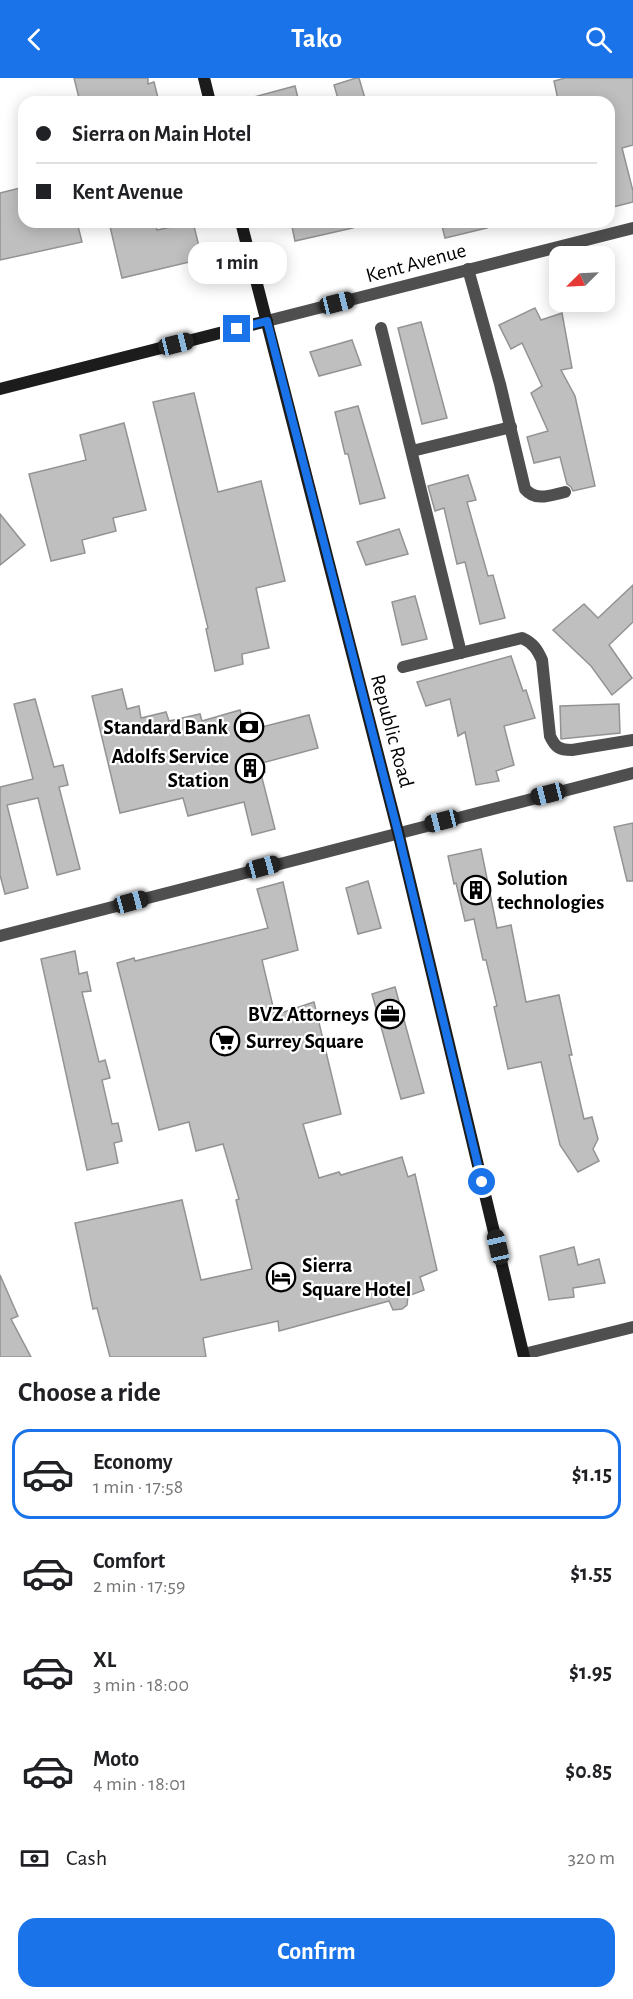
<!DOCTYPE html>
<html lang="en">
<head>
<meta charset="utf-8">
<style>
  body { margin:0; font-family:"Alegreya Sans",sans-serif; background:#f2f2f2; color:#202124; height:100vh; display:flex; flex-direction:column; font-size:22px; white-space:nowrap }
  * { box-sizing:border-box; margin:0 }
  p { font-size:20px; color:#757577 }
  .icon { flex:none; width:33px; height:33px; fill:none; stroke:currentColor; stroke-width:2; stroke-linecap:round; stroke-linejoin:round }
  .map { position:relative; height:1279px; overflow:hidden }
  .drawer { display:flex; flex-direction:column; background:#fff; flex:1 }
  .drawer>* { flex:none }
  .hud { position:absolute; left:18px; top:18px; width:597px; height:132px; border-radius:18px; box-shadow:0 3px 15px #0003; display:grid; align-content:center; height:132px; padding:0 18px; background:#fff }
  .needle { width:39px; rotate:246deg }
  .controls { position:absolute; left:549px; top:168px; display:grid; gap:12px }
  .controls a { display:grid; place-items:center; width:66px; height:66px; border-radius:12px; background:#fff; box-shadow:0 3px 15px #0003; font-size:30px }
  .end { position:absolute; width:27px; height:27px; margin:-14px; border:8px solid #1a73e8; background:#fff; box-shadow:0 0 0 3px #fff }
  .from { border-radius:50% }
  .bubble { position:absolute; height:42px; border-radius:18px; background:#fff; box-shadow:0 3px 15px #0003; font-size:20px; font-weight:700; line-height:42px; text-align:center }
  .car { position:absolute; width:18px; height:36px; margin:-18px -9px; border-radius:8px; box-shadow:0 0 4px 2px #0007; background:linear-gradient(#222 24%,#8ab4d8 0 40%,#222 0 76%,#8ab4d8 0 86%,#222 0) }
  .hud b { display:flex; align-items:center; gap:21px; height:57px; font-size:22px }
  .hud b+b { border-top:2px solid #e0e0e0 }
  .hud i { width:15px; height:15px; background:#202124 }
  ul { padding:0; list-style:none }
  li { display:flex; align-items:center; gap:18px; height:90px; margin:0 12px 9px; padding:0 6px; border:3px solid transparent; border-radius:18px }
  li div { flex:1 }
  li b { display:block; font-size:22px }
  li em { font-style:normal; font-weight:700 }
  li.selected { border-color:#1a73e8 }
  li>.icon { width:54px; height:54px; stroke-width:1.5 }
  h2 { padding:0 18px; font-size:27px; line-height:72px }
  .pay { display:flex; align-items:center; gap:15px; height:66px; padding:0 18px; font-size:22px }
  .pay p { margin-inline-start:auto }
  .action { display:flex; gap:12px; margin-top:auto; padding:12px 18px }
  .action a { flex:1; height:69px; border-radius:18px; background:#1a73e8; color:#fff; font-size:24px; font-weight:700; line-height:69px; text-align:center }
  header { display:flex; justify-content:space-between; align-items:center; height:78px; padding:0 18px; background:#1a73e8; color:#fff; font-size:27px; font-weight:700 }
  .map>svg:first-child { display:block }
  .building { fill:#bfbfbf; stroke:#939393; stroke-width:1.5 }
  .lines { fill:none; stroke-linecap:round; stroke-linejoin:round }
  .minor { stroke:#4f4f4f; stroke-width:12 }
  .secondary { stroke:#1c1c1c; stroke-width:12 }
  .route { stroke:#1a73e8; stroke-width:8 }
  .labels { text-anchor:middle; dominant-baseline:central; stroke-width:4.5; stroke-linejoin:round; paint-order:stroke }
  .street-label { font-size:21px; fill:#000; stroke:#fff }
  .poi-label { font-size:21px; font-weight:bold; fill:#000; stroke:#fff; text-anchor:end }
</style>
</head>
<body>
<header><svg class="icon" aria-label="back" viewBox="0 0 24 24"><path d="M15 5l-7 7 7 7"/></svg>Tako<svg class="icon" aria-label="search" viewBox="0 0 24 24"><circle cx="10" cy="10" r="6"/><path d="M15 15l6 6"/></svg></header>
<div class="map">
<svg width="633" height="1279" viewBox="0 0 633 1279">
  <rect width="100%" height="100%" fill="#fff"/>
  <g class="building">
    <polygon points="74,0 148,0 148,6 154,4 159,24 80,24"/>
    <polygon points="356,0 359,0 366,24 339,24 334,7"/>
    <polygon points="565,0 633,0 633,67 622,70 633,113 633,124 609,130 609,24 567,24 567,21 558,22 554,3"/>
    <polygon points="295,8 299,24 255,24 254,19"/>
    <polygon points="24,109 24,144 77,144 82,164 0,182 0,115"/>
    <polygon points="109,144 155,144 157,152 193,144 202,181 122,200"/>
    <polygon points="291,144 353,144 353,150 295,163"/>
    <polygon points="441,144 486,144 487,150 445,160"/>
    <polygon points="535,230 541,242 562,235 572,290 561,292 575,318 595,408 573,413 571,409 567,406 560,379 534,385 527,359 548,353 531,315 542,308 522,265 511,271 499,247"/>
    <polygon points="421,244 447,340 422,346 398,250"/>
    <polygon points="352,262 361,287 319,298 310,274"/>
    <polygon points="194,315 218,414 261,403 285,503 256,510 269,570 242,576 243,586 215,593 206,551 208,550 153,324"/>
    <polygon points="358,328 385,420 360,426 348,376 345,376 335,334"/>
    <polygon points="124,345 146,432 113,440 116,453 82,462 85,475 51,483 29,396 86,382 80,357"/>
    <polygon points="468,397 476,422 467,424 488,498 493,497 505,540 480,546 465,484 457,486 444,430 435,433 428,408"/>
    <polygon points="0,436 25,467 0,487"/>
    <polygon points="399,451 408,476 366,487 357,464"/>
    <polygon points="633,507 633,544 609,567 632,600 612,617 591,588 553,552 584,526 598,540"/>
    <polygon points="415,518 427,561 402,567 392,524"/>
    <polygon points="511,578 523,613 526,612 535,640 504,648 514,687 496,693 499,703 476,707 465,654 458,658 450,621 426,628 417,604"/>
    <polygon points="122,611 127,631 139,628 141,640 166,634 169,643 200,636 202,643 240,632 244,644 251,642 254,651 309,637 318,670 262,685 265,694 261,696 275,751 252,757 244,724 188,738 183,720 120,735 92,618"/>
    <polygon points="35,621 54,689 63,687 68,707 59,709 80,791 57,797 38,720 7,727 28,810 5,816 0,797 0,709 33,701 14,626"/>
    <polygon points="619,626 620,655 561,661 560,628"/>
    <polygon points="633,745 633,803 627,803 614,749"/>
    <polygon points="481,771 497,850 511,847 526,924 559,917 572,977 569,977 584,1041 592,1039 598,1061 593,1071 599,1083 578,1094 560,1067 541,984 508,991 494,929 497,928 486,882 483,882 474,841 465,843 456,805 454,806 448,778"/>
    <polygon points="368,803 381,850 358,856 346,810"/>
    <polygon points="283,804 298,872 262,882 275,937 314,924 341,1036 303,1046 319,1100 339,1094 341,1097 402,1079 408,1099 415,1096 437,1192 420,1199 424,1212 408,1218 407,1227 402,1231 393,1232 389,1223 279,1253 278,1243 203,1260 206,1279 110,1279 97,1230 93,1231 75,1145 182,1122 201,1202 252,1191 236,1122 239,1121 223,1066 196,1073 189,1044 159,1052 117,885 134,880 135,883 268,850 257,811"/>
    <polygon points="75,873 79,896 87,894 91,913 82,914 99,984 105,982 110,1000 102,1002 112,1046 118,1045 122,1063 114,1065 118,1085 87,1092 41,881"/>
    <polygon points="395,909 424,1015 401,1021 372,916"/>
    <polygon points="574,1169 578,1187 599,1181 605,1205 573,1210 574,1219 549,1222 540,1178"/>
    <polygon points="0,1197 18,1238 11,1241 31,1279 0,1279"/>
  </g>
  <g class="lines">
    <g class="minor">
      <path d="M 468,191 L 500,306 L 525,411 C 536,424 551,417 565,414"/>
      <polyline points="267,243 633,150"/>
      <polyline points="381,250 461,575"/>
      <polyline points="412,373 511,349"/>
      <path d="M 403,589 L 522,560 C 533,565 537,571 542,582 L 550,658 C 555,669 559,672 572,672 L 633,662"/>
      <polyline points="0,858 633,695"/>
      <polyline points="524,1276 633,1249"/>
    </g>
    <g class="secondary">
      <polyline points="204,0 210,24"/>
      <polyline points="241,144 398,754 524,1279"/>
      <polyline points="0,311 267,243"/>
    </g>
  </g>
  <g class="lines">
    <polyline class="route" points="237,251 267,243 398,754 482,1104"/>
  </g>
  <defs>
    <g id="bank-ring" transform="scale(1.5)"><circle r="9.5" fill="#fff" stroke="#000" stroke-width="1.5"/><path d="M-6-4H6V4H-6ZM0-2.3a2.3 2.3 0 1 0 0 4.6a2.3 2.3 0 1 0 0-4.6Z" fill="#000"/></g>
    <g id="building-ring" transform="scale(1.5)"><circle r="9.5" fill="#fff" stroke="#000" stroke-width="1.5"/><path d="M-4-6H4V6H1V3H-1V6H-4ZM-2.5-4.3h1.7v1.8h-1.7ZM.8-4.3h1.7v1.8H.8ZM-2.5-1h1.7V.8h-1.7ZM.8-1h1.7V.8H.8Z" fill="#000"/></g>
    <g id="office-ring" transform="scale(1.5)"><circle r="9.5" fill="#fff" stroke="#000" stroke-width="1.5"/><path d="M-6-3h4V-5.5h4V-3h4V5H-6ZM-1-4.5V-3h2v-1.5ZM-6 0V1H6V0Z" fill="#000"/></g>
    <g id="supermarket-ring" transform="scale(1.5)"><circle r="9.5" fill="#fff" stroke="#000" stroke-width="1.5"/><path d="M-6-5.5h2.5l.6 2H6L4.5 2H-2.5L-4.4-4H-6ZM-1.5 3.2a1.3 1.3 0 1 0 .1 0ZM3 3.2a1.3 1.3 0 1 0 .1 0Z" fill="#000"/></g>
    <g id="hotel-ring" transform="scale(1.5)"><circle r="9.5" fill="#fff" stroke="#000" stroke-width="1.5"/><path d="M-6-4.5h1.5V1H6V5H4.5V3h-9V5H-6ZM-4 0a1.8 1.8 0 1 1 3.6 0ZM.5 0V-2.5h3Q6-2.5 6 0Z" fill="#000"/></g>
  </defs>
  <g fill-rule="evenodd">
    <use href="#bank-ring" x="249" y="649"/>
    <use href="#building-ring" x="250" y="690"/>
    <use href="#building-ring" x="476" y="812"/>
    <use href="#office-ring" x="390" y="936"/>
    <use href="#supermarket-ring" x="225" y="963"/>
    <use href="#hotel-ring" x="281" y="1199"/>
  </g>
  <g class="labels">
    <g class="street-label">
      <text transform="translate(416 185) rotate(-15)">Kent Avenue</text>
      <text transform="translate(392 653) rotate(75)">Republic Road</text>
    </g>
    <g class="poi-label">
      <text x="228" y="649">Standard Bank</text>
      <text x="229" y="678">Adolfs Service<tspan x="229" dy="24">Station</tspan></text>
      <text x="497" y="800" text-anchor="start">Solution<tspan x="497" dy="24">technologies</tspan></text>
      <text x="369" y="936">BVZ Attorneys</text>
      <text x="246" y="963" text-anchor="start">Surrey Square</text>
      <text x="302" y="1187" text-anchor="start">Sierra<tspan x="302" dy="24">Square Hotel</tspan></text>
    </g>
  </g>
</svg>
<div class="controls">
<a><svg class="needle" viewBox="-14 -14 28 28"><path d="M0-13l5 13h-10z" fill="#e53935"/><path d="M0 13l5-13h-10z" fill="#757577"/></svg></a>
</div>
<i class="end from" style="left:482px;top:1104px"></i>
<i class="end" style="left:237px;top:251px"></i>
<div class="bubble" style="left:188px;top:164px;width:99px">1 min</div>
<i class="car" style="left:337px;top:225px;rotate:76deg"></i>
<i class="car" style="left:176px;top:266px;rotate:76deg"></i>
<i class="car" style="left:548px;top:716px;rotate:256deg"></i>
<i class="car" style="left:442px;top:743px;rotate:256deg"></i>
<i class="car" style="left:263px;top:789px;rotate:75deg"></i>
<i class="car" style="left:131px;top:824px;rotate:75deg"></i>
<i class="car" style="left:498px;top:1169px;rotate:347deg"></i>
<div class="hud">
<b><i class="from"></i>Sierra on Main Hotel</b>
<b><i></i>Kent Avenue</b>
</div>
</div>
<section class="drawer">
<h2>Choose a ride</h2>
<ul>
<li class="selected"><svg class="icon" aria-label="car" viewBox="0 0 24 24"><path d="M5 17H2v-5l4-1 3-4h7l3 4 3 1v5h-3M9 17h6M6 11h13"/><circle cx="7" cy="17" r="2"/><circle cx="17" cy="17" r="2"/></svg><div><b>Economy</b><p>1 min · 17:58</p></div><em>$1.15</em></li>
<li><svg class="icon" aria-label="car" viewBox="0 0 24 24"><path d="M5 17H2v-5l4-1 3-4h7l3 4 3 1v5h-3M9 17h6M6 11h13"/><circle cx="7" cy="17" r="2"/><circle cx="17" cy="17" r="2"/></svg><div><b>Comfort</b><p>2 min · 17:59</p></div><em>$1.55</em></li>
<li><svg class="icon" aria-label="car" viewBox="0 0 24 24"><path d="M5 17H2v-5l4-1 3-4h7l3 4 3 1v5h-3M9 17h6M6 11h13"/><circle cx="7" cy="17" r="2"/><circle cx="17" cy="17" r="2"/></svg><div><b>XL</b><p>3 min · 18:00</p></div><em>$1.95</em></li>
<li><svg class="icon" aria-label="car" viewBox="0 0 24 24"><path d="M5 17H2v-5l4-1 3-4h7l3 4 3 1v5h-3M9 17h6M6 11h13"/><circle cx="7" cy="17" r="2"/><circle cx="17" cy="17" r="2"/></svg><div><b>Moto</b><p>4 min · 18:01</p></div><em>$0.85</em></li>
</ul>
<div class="pay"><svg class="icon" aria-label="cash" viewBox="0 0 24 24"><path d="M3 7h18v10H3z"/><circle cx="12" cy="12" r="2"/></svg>Cash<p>320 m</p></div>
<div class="action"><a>Confirm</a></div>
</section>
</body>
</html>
